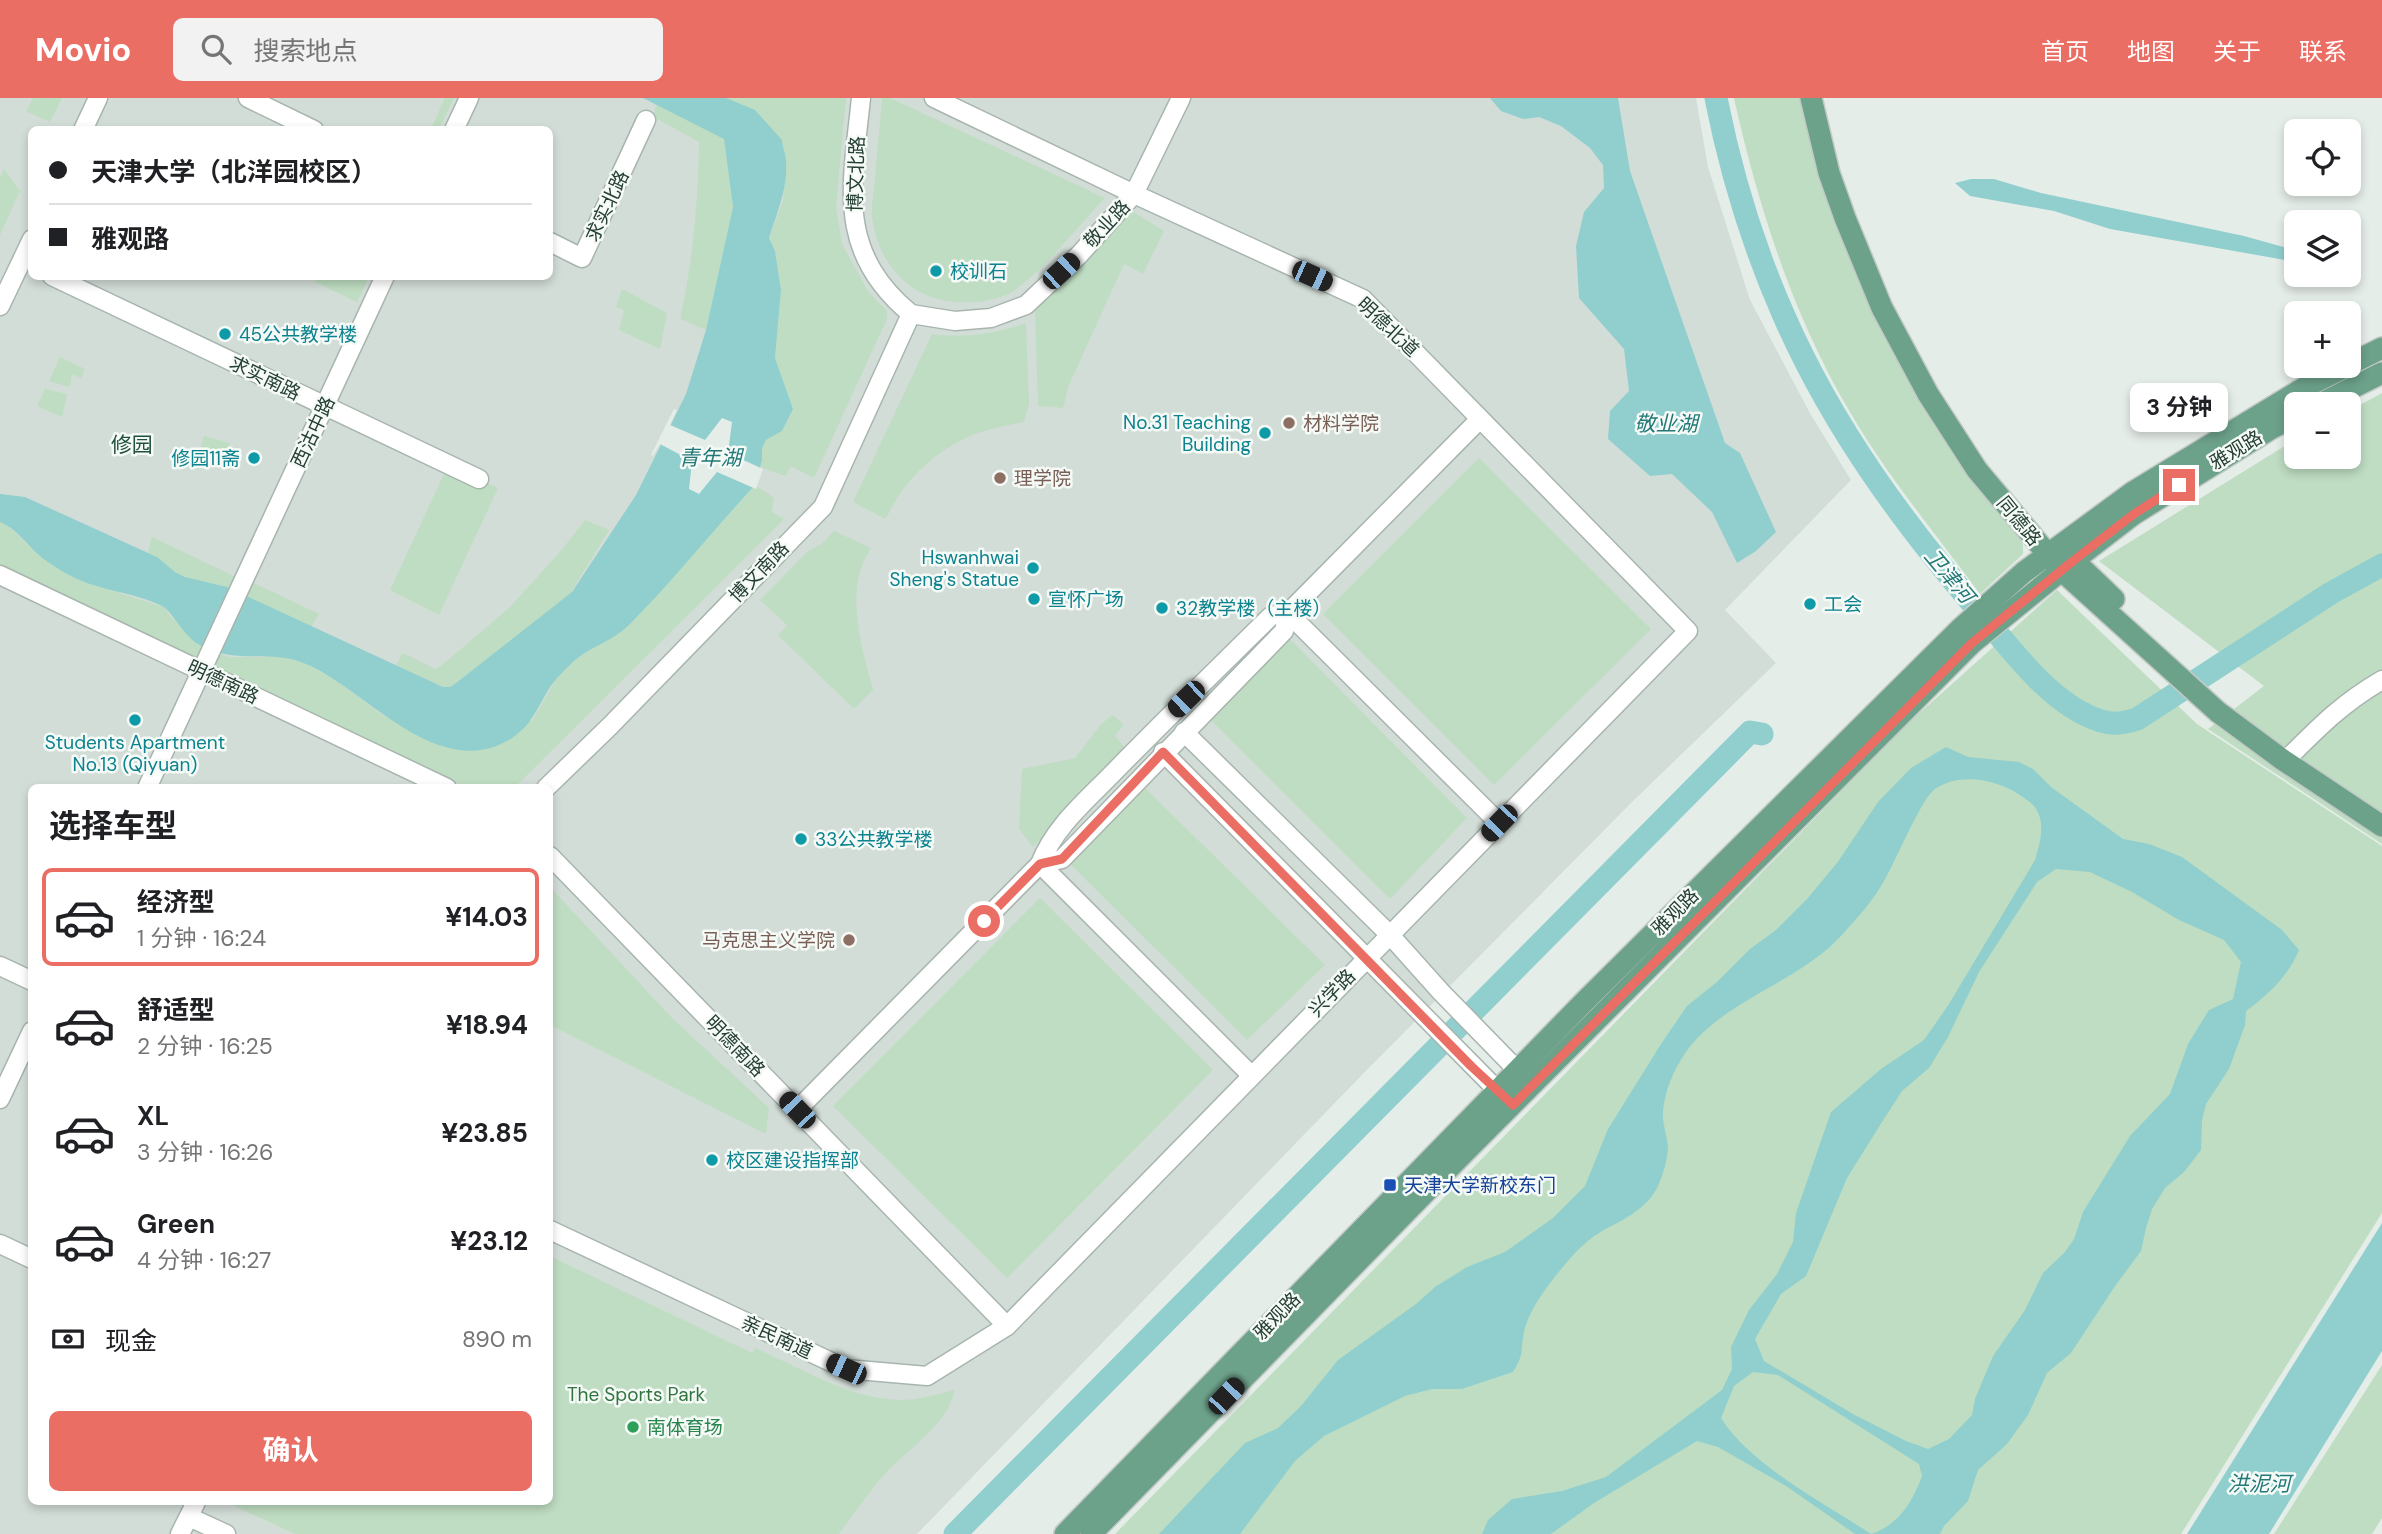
<!DOCTYPE html>
<html lang="zh">
<head>
<meta charset="utf-8">
<style>
  body { margin:0; font-family:"DM Sans","Noto Sans SC",sans-serif; background:#f2f2f2; color:#202124; height:100vh; display:flex; flex-direction:column; font-size:26px; white-space:nowrap }
  * { box-sizing:border-box; margin:0 }
  p { font-size:23px; color:#757577 }
  .icon { flex:none; width:38px; height:38px; fill:none; stroke:currentColor; stroke-width:2; stroke-linecap:round; stroke-linejoin:round }
  .map { position:relative; flex:1; overflow:hidden }
  .details { position:absolute; left:28px; top:686px; width:525px; height:721px; display:flex; flex-direction:column; background:#fff; border-radius:10px; box-shadow:0 4px 10px #0003 }
  .details>* { flex:none }
  .top-card { position:absolute; left:28px; top:28px; width:525px; height:154px; border-radius:10px; box-shadow:0 4px 10px #0003; display:grid; align-content:center; height:154px; padding:0 21px; background:#fff }
  .controls { position:absolute; left:2284px; top:21px; display:grid; gap:14px }
  .controls a { display:grid; place-items:center; width:77px; height:77px; border-radius:10px; background:#fff; box-shadow:0 4px 10px #0003; font-size:35px }
  .end { position:absolute; width:32px; height:32px; margin:-16px; border:9px solid #eb6e65; background:#fff; box-shadow:0 0 0 4px #fff }
  .from { border-radius:50% }
  .bubble { position:absolute; height:49px; border-radius:10px; background:#fff; box-shadow:0 4px 10px #0003; font-size:23px; font-weight:700; line-height:49px; text-align:center }
  .car { position:absolute; width:21px; height:42px; margin:-21px -10px; border-radius:9px; box-shadow:0 0 5px 2px #0007; background:linear-gradient(#222 24%,#8ab4d8 0 40%,#222 0 76%,#8ab4d8 0 86%,#222 0) }
  .top-card b { display:flex; align-items:center; gap:24px; height:66px; font-size:26px }
  .top-card b+b { border-top:2px solid #e0e0e0 }
  .top-card i { width:18px; height:18px; background:#202124 }
  ul { padding:0; list-style:none }
  li { display:flex; align-items:center; gap:21px; height:98px; margin:0 14px 10px; padding:0 7px; border:4px solid transparent; border-radius:10px }
  li div { flex:1 }
  li b { display:block; font-size:26px }
  li em { font-style:normal; font-weight:700 }
  li.active { border-color:#eb6e65 }
  li>.icon { width:63px; height:63px; stroke-width:1.5 }
  h2 { padding:0 21px; font-size:32px; line-height:84px }
  .pay { display:flex; align-items:center; gap:18px; height:77px; padding:0 21px; font-size:26px }
  .pay p { margin-inline-start:auto }
  .action { display:flex; gap:14px; margin-top:auto; padding:14px 21px }
  .action a { flex:1; height:80px; border-radius:10px; background:#eb6e65; color:#fff; font-size:28px; font-weight:700; line-height:80px; text-align:center }
  header { display:flex; align-items:center; gap:42px; box-sizing:border-box; height:98px; padding:0 35px; background:#eb6e65; color:#fff }
  header strong { font-size:33px }
  nav { display:flex; gap:38px; margin-inline-start:auto; font-size:24px }
  .search { width:490px; height:63px; background:#f2f2f2; display:flex; align-items:center; gap:18px; box-sizing:border-box; padding:0 24px; border-radius:10px; color:#757577; font-size:26px }
  .map>svg:first-child { display:block }
  .built { fill:#d3ddd7; fill-rule:evenodd }
  .green { fill:#bfddc2 }
  .water { fill:#90cfce; fill-rule:evenodd }
  .pier { fill:#e5ede8 }
  .lines { fill:none; stroke-linecap:round; stroke-linejoin:round }
  .river { stroke:#90cfce; stroke-width:23 }
  .minor-casing { stroke:#a8b5ae; stroke-width:21 }
  .major-casing { stroke:#c2c9c6; stroke-width:24 }
  .minor { stroke:#fff; stroke-width:18 }
  .major { stroke:#6ca18a; stroke-width:21 }
  .route { stroke:#eb6e65; stroke-width:9 }
  .culture-dot { fill:#0f9aa8; stroke:#f5faf7; stroke-width:2.5 }
  .education-dot { fill:#8d6e63; stroke:#f5faf7; stroke-width:2.5 }
  .transit-dot { fill:#1a4fb4; stroke:#f5faf7; stroke-width:2.5 }
  .leisure-dot { fill:#2e9e5b; stroke:#f5faf7; stroke-width:2.5 }
  .labels { text-anchor:middle; dominant-baseline:central; stroke-width:5; stroke-linejoin:round; paint-order:stroke }
  .street-label { font-size:19px; fill:#253f33; stroke:#f5faf7 }
  .culture-label { font-size:19px; fill:#0d838f; stroke:#f5faf7; text-anchor:start }
  .education-label { font-size:19px; fill:#785e54; stroke:#f5faf7; text-anchor:start }
  .transit-label { font-size:19px; fill:#164399; stroke:#f5faf7; text-anchor:start }
  .park-label { font-size:19px; fill:#31743f; stroke:#f5faf7 }
  .leisure-label { font-size:19px; fill:#27864d; stroke:#f5faf7; text-anchor:start }
  .water-label { font-size:21px; font-style:italic; fill:#217877; stroke:#f5faf7 }
  .neighbourhood-label { font-size:21px; fill:#21503c; stroke:#f5faf7 }
</style>
</head>
<body>
<header>
<strong>Movio</strong>
<div class="search"><svg class="icon" aria-label="search" viewBox="0 0 24 24"><circle cx="10" cy="10" r="6"/><path d="M15 15l6 6"/></svg>搜索地点</div>
<nav><a>首页</a><a>地图</a><a>关于</a><a>联系</a></nav>
</header>
<div class="map">
<svg width="2382" height="1436" viewBox="0 0 2382 1436">
  <rect width="100%" height="100%" fill="#e5ede8"/>
  <path class="built" d="M 0,0 L 1696,0 L 1708,69 L 1750,202 L 1811,317 L 1851,382 L 1725,512 L 1776,565 L 1632,704 L 1359,980 L 917,1436 L 0,1436 ZM 32,32 L 550,32 L 550,178 L 32,178 ZM 32,690 L 550,690 L 550,1404 L 32,1404 Z"/>
  <g class="green">
    <polygon points="33,0 62,0 50,24 26,13"/>
    <polygon points="445,0 454,0 439,31 431,31"/>
    <polygon points="726,0 846,0 836,109 842,146 868,193 887,213 887,221 814,380 791,368 785,378 760,369 762,350 766,342 782,333 793,311 775,260 781,192 775,153 769,140 783,103 786,61 779,40"/>
    <path d="M 882,0 L 890,0 L 1105,100 C 1083,123 1032,186 1006,197 C 985,206 958,206 937,201 C 900,191 875,154 872,118 C 871,106 874,92 875,80 C 877,53 880,27 882,0 Z"/>
    <path d="M 1734,0 L 1802,0 L 1823,76 L 1993,400 L 2023,446 L 2023,456 L 1980,496 C 1936,436 1887,378 1850,314 C 1793,218 1758,108 1734,0 Z"/>
    <path d="M 657,7 L 724,40 L 733,109 L 706,232 L 680,221 C 693,163 698,104 699,44 L 652,18 Z"/>
    <polygon points="4,71 20,93 0,137 0,79"/>
    <polygon points="1130,112 1164,133 1143,176 1124,166 1069,287 1063,310 1038,308 1035,214"/>
    <polygon points="318,178 369,178 369,179 357,204 315,184"/>
    <polygon points="622,191 667,215 660,251 619,232 624,212 616,209"/>
    <path d="M 1026,225 L 1029,306 L 1024,324 C 1010,327 995,329 981,334 C 940,348 904,380 886,421 L 853,404 L 932,236 C 965,240 995,236 1026,225 Z"/>
    <polygon points="60,259 85,271 81,280 72,276 70,289 49,283"/>
    <polygon points="45,291 67,296 62,319 37,308"/>
    <polygon points="2382,295 2382,746 2208,631 2264,588 2099,463 2296,341 2296,359 2348,359 2349,313"/>
    <polygon points="204,338 230,345 220,362 199,356"/>
    <polygon points="1479,360 1651,531 1494,687 1323,516"/>
    <polygon points="444,376 485,384 498,390 439,517 390,492"/>
    <polygon points="755,387 774,400 772,414 784,421 515,689 466,689 213,571 220,556 231,559 282,559 305,565 337,583 384,618 532,623 556,581 577,560 626,530"/>
    <polygon points="585,422 609,432 570,496 516,541 450,589 443,589 396,567 403,555 435,571 442,567 508,511 560,454"/>
    <polygon points="0,424 8,428 40,458 69,477 97,488 164,509 171,519 207,550 200,567 0,473"/>
    <path d="M 834,433 L 871,450 C 868,456 863,463 861,470 C 849,509 863,554 873,592 L 854,611 L 778,537 L 787,527 L 760,502 L 808,453 L 823,445 Z"/>
    <path d="M 152,439 L 238,480 L 232,492 C 216,483 197,485 181,477 C 169,472 160,460 148,454 Z"/>
    <polygon points="254,485 319,516 311,529 245,499"/>
    <polygon points="2057,492 2197,626 2382,748 2382,1115 2181,1436 1115,1436 1905,628"/>
    <polygon points="1289,540 1467,720 1390,801 1209,620"/>
    <polygon points="1113,617 1124,627 1115,637 1127,653 1033,749 1019,731 1022,671 1075,660 1101,626"/>
    <polygon points="1142,687 1325,867 1247,942 1067,763"/>
    <polygon points="550,789 673,921 769,1010 766,1036 550,927"/>
    <polygon points="1040,800 1213,972 1007,1180 833,1008"/>
    <path d="M 550,1158 L 752,1255 L 751,1257 L 755,1250 C 801,1270 849,1301 900,1302 C 918,1302 936,1297 954,1292 C 951,1325 902,1355 882,1379 C 867,1397 853,1417 839,1436 L 295,1436 L 226,1404 L 550,1404 Z"/>
    <polygon points="2382,1267 2382,1420 2372,1436 2274,1436"/>
  </g>
  <g class="water">
    <path d="M 643,0 L 726,0 L 755,12 L 782,42 C 782,49 786,56 786,63 C 788,90 777,115 769,140 L 775,153 L 781,192 L 775,260 L 793,311 L 782,333 L 766,342 L 762,350 L 762,362 L 755,387 L 745,398 C 706,441 669,487 628,528 C 615,541 594,548 579,559 C 572,564 566,571 560,577 C 540,597 539,622 512,640 C 439,687 366,591 306,566 C 269,550 235,568 198,546 C 183,537 172,513 162,508 C 133,494 100,493 71,478 C 61,473 49,465 40,458 C 26,446 17,431 0,424 L 0,396 L 25,399 L 157,459 L 175,474 L 185,479 L 227,489 L 443,589 L 450,589 L 456,585 L 572,494 L 636,397 L 686,296 L 706,232 L 733,109 L 724,41 Z"/>
    <polygon points="1490,0 1618,0 1630,73 1725,345 1740,355 1776,434 1756,453 1737,465 1712,414 1672,376 1650,378 1608,341 1610,313 1629,293 1624,251 1579,200 1576,148 1584,114 1604,90 1603,67 1590,50 1561,28 1539,19 1523,21 1501,13"/>
    <polygon points="1971,81 1994,81 2041,95 2244,138 2287,150 2296,157 2296,160 2285,162 2110,131 2054,113 1970,98 1955,85"/>
    <path d="M 1946,649 L 1968,659 L 2019,664 L 2033,671 L 2051,689 L 2123,741 L 2149,746 L 2182,759 L 2282,832 L 2299,852 C 2289,877 2268,897 2246,913 L 2245,927 L 2229,971 L 2206,1006 L 2202,1022 L 2201,1052 L 2184,1074 L 2165,1090 L 2152,1111 L 2146,1130 L 2141,1153 L 2115,1188 L 2071,1255 L 2047,1275 L 2028,1317 L 2007,1346 L 1978,1372 L 1968,1403 L 1944,1428 L 1940,1436 L 1855,1436 L 1786,1388 L 1718,1349 L 1697,1343 L 1594,1405 L 1551,1436 L 1482,1436 L 1488,1422 L 1512,1401 L 1562,1393 L 1606,1379 L 1722,1292 L 1732,1271 L 1731,1249 L 1749,1212 L 1777,1176 L 1793,1144 L 1796,1115 L 1831,1014 L 1881,971 L 1924,942 L 1949,906 L 2035,762 C 2040,745 2047,722 2033,707 C 2009,684 1964,671 1935,691 C 1921,701 1895,765 1884,783 C 1874,802 1856,821 1842,837 C 1798,885 1723,902 1686,954 C 1674,971 1665,992 1663,1013 C 1662,1025 1667,1037 1668,1049 C 1668,1060 1662,1081 1657,1090 C 1644,1114 1621,1122 1599,1135 C 1589,1141 1576,1153 1568,1163 C 1553,1180 1528,1212 1524,1234 C 1520,1255 1525,1254 1513,1274 L 1462,1291 L 1432,1291 L 1405,1298 L 1324,1338 L 1295,1363 L 1240,1436 L 1159,1436 L 1245,1345 L 1278,1330 L 1301,1308 L 1338,1262 L 1416,1206 L 1435,1189 L 1467,1169 L 1505,1154 L 1553,1120 L 1585,1088 L 1608,1031 L 1661,946 L 1687,908 L 1717,884 L 1750,851 L 1776,832 L 1807,801 L 1837,765 L 1878,704 L 1911,670 ZM 2056,771 L 2090,774 L 2132,794 L 2179,822 L 2224,842 L 2241,864 L 2233,901 L 2209,912 L 2188,946 L 2170,996 L 2130,1038 L 2083,1114 L 2074,1141 L 2065,1154 L 2043,1175 L 2025,1212 L 1993,1258 L 1975,1301 L 1972,1317 L 1949,1341 L 1928,1351 L 1906,1343 L 1853,1316 L 1764,1263 L 1755,1241 L 1781,1196 L 1806,1178 L 1847,1080 L 1882,1024 L 1902,993 L 1929,970 L 1948,939 L 1979,874 L 2037,784 ZM 1753,1274 L 1778,1277 L 1919,1366 L 1922,1378 C 1913,1403 1898,1428 1871,1436 C 1824,1405 1750,1367 1721,1320 L 1734,1288 Z"/>
    <polygon points="2382,1125 2382,1253 2269,1436 2187,1436"/>
  </g>
  <polygon class="pier" points="674,311 677,312 670,327 705,342 722,320 732,324 728,355 763,371 756,391 717,374 699,396 689,391 692,363 660,346 653,358 651,357"/>
  <g class="lines">
    <g class="river">
      <path d="M 1716,0 C 1731,76 1753,148 1784,218 C 1833,330 1904,426 1983,518 C 2014,555 2053,608 2101,623 C 2114,627 2124,625 2137,621 L 2331,495 L 2382,467"/>
      <polyline points="955,1436 1750,634 1762,636"/>
    </g>
    <g class="minor-casing">
      <g id="minor">
        <polyline points="248,0 314,32"/>
        <path d="M 861,0 C 852,88 835,153 911,216"/>
        <polyline points="83,32 98,0"/>
        <polyline points="454,32 469,0"/>
        <polyline points="550,144 582,160 646,22"/>
        <polyline points="52,178 479,381"/>
        <polyline points="0,208 32,141"/>
        <polyline points="911,216 955,223 991,220 1026,207 1079,157 1134,96 1181,0"/>
        <polyline points="0,477 447,690"/>
        <polyline points="1288,515 1499,725"/>
        <polyline points="1184,634 1390,837 1441,894 1525,980"/>
        <polyline points="1163,654 1505,1000"/>
        <path d="M 2285,663 C 2317,631 2342,605 2382,582"/>
        <polyline points="147,690 385,178"/>
        <polyline points="546,690 610,628 823,409 911,216"/>
        <polyline points="550,758 1007,1228"/>
        <polyline points="1040,766 1062,761 1284,533 1288,515 1480,321"/>
        <polyline points="1040,766 1252,978"/>
        <polyline points="0,868 32,883"/>
        <polyline points="0,1001 32,933"/>
        <path d="M 797,1012 L 1040,766 C 1054,729 1087,702 1114,674 C 1165,622 1218,570 1271,518 L 1288,515"/>
        <polyline points="550,1132 846,1271 927,1278 1007,1228 1688,533 1363,201 1134,96 934,0"/>
        <polyline points="0,1146 32,1161"/>
        <polyline points="189,1419 226,1436"/>
        <polyline points="180,1436 196,1404"/>
      </g>
    </g>
    <g class="major-casing">
      <g id="major">
        <polyline points="1811,0 1829,75 1845,120 1882,210 1928,296 1977,372 2061,472 2218,614 2283,662 2382,728"/>
        <polyline points="2348,267 2382,250"/>
        <polyline points="2320,306 2382,275"/>
        <polyline points="2064,453 2114,501"/>
        <polyline points="1065,1436 1583,905 1961,530 2024,474 2133,394 2307,288 2347,268"/>
        <polyline points="1091,1436 1458,1061 1972,545 2073,463 2134,416 2272,330 2296,318"/>
      </g>
    </g>
    <use href="#minor" class="minor"/>
    <use href="#major" class="major"/>
  </g>
  <g class="lines">
    <polyline class="route" points="984,823 1040,766 1062,761 1163,654 1471,968 1513,1007 1972,545 2073,463 2134,416 2179,387"/>
  </g>
  <g class="culture-dot">
    <circle cx="936" cy="173" r="7"/>
    <circle cx="225" cy="236" r="7"/>
    <circle cx="1265" cy="335" r="7"/>
    <circle cx="254" cy="360" r="7"/>
    <circle cx="1033" cy="470" r="7"/>
    <circle cx="1034" cy="501" r="7"/>
    <circle cx="1810" cy="506" r="7"/>
    <circle cx="1162" cy="510" r="7"/>
    <circle cx="135" cy="622" r="7"/>
    <circle cx="801" cy="741" r="7"/>
    <circle cx="712" cy="1062" r="7"/>
  </g>
  <g class="education-dot">
    <circle cx="1289" cy="325" r="7"/>
    <circle cx="1000" cy="380" r="7"/>
    <circle cx="849" cy="842" r="7"/>
  </g>
  <rect class="transit-dot" x="1383" y="1080" width="14" height="14" rx="3.5"/>
  <circle class="leisure-dot" cx="633" cy="1329" r="7"/>
  <g class="labels">
    <g class="street-label">
      <text transform="translate(856 76) rotate(-88)">博文北路</text>
      <text transform="translate(607 108) rotate(-65)">求实北路</text>
      <text transform="translate(1107 126) rotate(-47)">敬业路</text>
      <text transform="translate(1388 229) rotate(43)">明德北道</text>
      <text transform="translate(265 280) rotate(26)">求实南路</text>
      <text transform="translate(313 334) rotate(-65)">西沽中路</text>
      <text transform="translate(2236 352) rotate(-31)">雅观路</text>
      <text transform="translate(2019 423) rotate(51)">同德路</text>
      <text transform="translate(759 474) rotate(-46)">博文南路</text>
      <text transform="translate(223 584) rotate(25)">明德南路</text>
      <text transform="translate(1675 814) rotate(-45)">雅观路</text>
      <text transform="translate(1332 895) rotate(-46)">兴学路</text>
      <text transform="translate(735 948) rotate(46)">明德南路</text>
      <text transform="translate(1277 1218) rotate(-46)">雅观路</text>
      <text transform="translate(777 1239) rotate(25)">亲民南道</text>
    </g>
    <g class="culture-label">
      <text x="950" y="173">校训石</text>
      <text x="239" y="236">45公共教学楼</text>
      <text x="1251" y="324" text-anchor="end">No.31 Teaching<tspan x="1251" dy="22">Building</tspan></text>
      <text x="240" y="360" text-anchor="end">修园11斋</text>
      <text x="1019" y="459" text-anchor="end">Hswanhwai<tspan x="1019" dy="22">Sheng's Statue</tspan></text>
      <text x="1048" y="501">宣怀广场</text>
      <text x="1824" y="506">工会</text>
      <text x="1176" y="510">32教学楼（主楼）</text>
      <text x="135" y="644" text-anchor="middle">Students Apartment<tspan x="135" dy="22">No.13 (Qiyuan)</tspan></text>
      <text x="815" y="741">33公共教学楼</text>
      <text x="726" y="1062">校区建设指挥部</text>
    </g>
    <g class="education-label">
      <text x="1303" y="325">材料学院</text>
      <text x="1014" y="380">理学院</text>
      <text x="835" y="842" text-anchor="end">马克思主义学院</text>
    </g>
    <g class="transit-label">
      <text x="1404" y="1087">天津大学新校东门</text>
    </g>
    <g class="park-label">
      <text x="636" y="1296">The Sports Park</text>
    </g>
    <g class="leisure-label">
      <text x="647" y="1329">南体育场</text>
    </g>
    <g class="water-label">
      <text x="1666" y="326">敬业湖</text>
      <text x="710" y="360">青年湖</text>
      <text transform="translate(1949 478) rotate(50)">卫津河</text>
      <text x="2259" y="1386">洪泥河</text>
    </g>
    <g class="neighbourhood-label">
      <text x="132" y="347">修园</text>
    </g>
  </g>
</svg>
<div class="controls">
<a><svg class="icon" aria-label="locate" viewBox="0 0 24 24"><circle cx="12" cy="12" r="6"/><path d="M12 2v4M12 18v4M2 12h4M18 12h4"/></svg></a>
<a><svg class="icon" aria-label="layers" viewBox="0 0 24 24"><path d="M12 4l9 5-9 5-9-5zM3 14l9 5 9-5"/></svg></a>
<a>+</a>
<a>−</a>
</div>
<i class="end from" style="left:984px;top:823px"></i>
<i class="end" style="left:2179px;top:387px"></i>
<div class="bubble" style="left:2130px;top:285px;width:98px">3 分钟</div>
<i class="car" style="left:1061px;top:173px;rotate:47deg"></i>
<i class="car" style="left:1312px;top:178px;rotate:114deg"></i>
<i class="car" style="left:1186px;top:601px;rotate:226deg"></i>
<i class="car" style="left:1499px;top:725px;rotate:224deg"></i>
<i class="car" style="left:797px;top:1012px;rotate:316deg"></i>
<i class="car" style="left:846px;top:1271px;rotate:295deg"></i>
<i class="car" style="left:1226px;top:1298px;rotate:44deg"></i>
<div class="top-card">
<b><i class="from"></i>天津大学（北洋园校区）</b>
<b><i></i>雅观路</b>
</div>
<section class="details">
<h2>选择车型</h2>
<ul>
<li class="active"><svg class="icon" aria-label="car" viewBox="0 0 24 24"><path d="M5 17H2v-5l4-1 3-4h7l3 4 3 1v5h-3M9 17h6M6 11h13"/><circle cx="7" cy="17" r="2"/><circle cx="17" cy="17" r="2"/></svg><div><b>经济型</b><p>1 分钟 · 16:24</p></div><em>¥14.03</em></li>
<li><svg class="icon" aria-label="car" viewBox="0 0 24 24"><path d="M5 17H2v-5l4-1 3-4h7l3 4 3 1v5h-3M9 17h6M6 11h13"/><circle cx="7" cy="17" r="2"/><circle cx="17" cy="17" r="2"/></svg><div><b>舒适型</b><p>2 分钟 · 16:25</p></div><em>¥18.94</em></li>
<li><svg class="icon" aria-label="car" viewBox="0 0 24 24"><path d="M5 17H2v-5l4-1 3-4h7l3 4 3 1v5h-3M9 17h6M6 11h13"/><circle cx="7" cy="17" r="2"/><circle cx="17" cy="17" r="2"/></svg><div><b>XL</b><p>3 分钟 · 16:26</p></div><em>¥23.85</em></li>
<li><svg class="icon" aria-label="car" viewBox="0 0 24 24"><path d="M5 17H2v-5l4-1 3-4h7l3 4 3 1v5h-3M9 17h6M6 11h13"/><circle cx="7" cy="17" r="2"/><circle cx="17" cy="17" r="2"/></svg><div><b>Green</b><p>4 分钟 · 16:27</p></div><em>¥23.12</em></li>
</ul>
<div class="pay"><svg class="icon" aria-label="cash" viewBox="0 0 24 24"><path d="M3 7h18v10H3z"/><circle cx="12" cy="12" r="2"/></svg>现金<p>890 m</p></div>
<div class="action"><a>确认</a></div>
</section>
</div>
</body>
</html>
